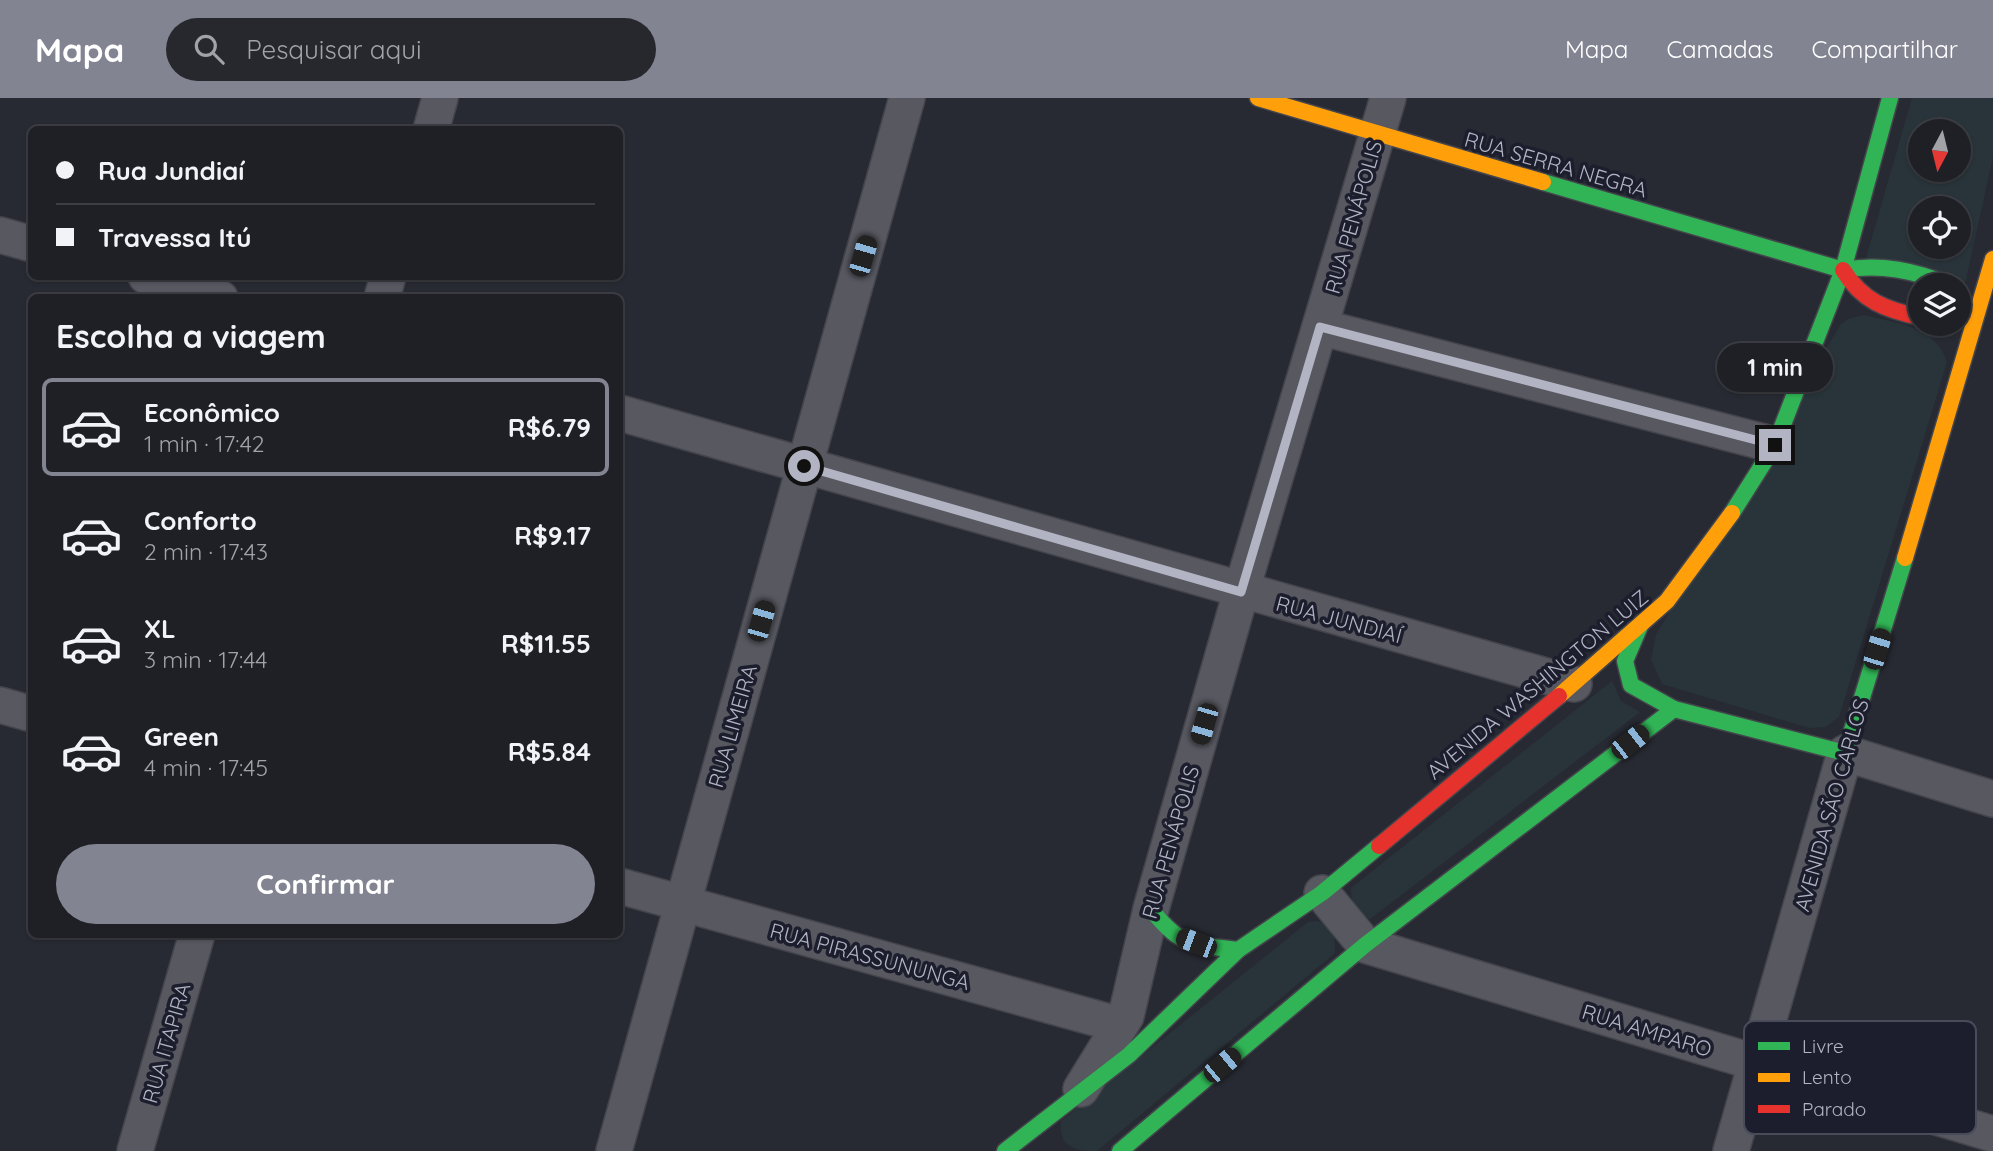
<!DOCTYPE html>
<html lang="pt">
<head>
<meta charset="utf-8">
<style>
  body { margin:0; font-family:Quicksand,sans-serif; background:#26282e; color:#f1f3f6; height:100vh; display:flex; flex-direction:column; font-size:26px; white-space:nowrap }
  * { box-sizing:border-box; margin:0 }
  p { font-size:23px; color:#a1a3a7 }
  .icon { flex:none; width:38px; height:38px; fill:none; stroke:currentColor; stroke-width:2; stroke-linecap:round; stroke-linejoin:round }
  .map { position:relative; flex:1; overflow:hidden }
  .panel { position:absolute; left:28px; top:196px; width:595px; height:644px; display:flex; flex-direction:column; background:#1e2026; border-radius:10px; box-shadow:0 2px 5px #0004,0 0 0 2px #3c3e43 }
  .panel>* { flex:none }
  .hud { position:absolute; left:28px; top:28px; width:595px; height:154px; border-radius:10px; box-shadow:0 2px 5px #0004,0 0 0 2px #3c3e43; display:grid; align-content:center; height:154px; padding:0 28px; background:#1e2026 }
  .needle { width:46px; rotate:187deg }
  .fabs { position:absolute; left:1908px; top:21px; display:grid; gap:14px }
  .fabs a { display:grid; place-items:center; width:63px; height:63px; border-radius:50%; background:#1e2026; box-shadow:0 2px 5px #0004,0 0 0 2px #3c3e43; font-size:35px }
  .end { position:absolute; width:32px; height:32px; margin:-16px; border:9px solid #b2b4c4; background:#111; box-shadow:0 0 0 4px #111 }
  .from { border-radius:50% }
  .bubble { position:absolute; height:49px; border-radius:24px; background:#1e2026; box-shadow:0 2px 5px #0004,0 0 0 2px #3c3e43; font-size:23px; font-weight:700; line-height:49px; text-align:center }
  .car { position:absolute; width:21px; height:42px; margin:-21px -10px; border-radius:9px; box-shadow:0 0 5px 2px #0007; background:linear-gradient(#222 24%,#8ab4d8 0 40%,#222 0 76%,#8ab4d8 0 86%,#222 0) }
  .hud b { display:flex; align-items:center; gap:24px; height:66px; font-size:26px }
  .hud b+b { border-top:2px solid #3c3e43 }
  .hud i { width:18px; height:18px; background:#f1f3f6 }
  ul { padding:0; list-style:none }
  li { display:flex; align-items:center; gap:21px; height:98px; margin:0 14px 10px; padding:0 14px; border:4px solid transparent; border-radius:10px }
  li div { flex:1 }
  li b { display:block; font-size:26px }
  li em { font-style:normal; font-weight:700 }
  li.on { border-color:#828491 }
  li>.icon { width:63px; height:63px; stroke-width:1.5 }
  h2 { padding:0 28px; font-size:32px; line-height:84px }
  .cta { display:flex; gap:14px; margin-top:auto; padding:14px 28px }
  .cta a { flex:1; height:80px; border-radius:42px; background:#828491; color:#fff; font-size:28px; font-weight:700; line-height:80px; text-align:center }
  header { display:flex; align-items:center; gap:42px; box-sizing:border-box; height:98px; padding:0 35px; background:#828491; color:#fff }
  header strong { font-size:33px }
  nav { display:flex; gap:38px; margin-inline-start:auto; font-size:24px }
  .search { width:490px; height:63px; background:#26282e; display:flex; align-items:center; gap:18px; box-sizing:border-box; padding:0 24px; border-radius:38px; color:#a1a3a7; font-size:26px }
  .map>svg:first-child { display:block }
  .green { fill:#28343a; fill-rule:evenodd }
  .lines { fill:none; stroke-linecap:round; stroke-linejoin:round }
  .street-casing { stroke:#44454c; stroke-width:38 }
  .fast-casing { stroke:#44454c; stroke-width:19 }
  .slow-casing { stroke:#44454c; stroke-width:19 }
  .jam-casing { stroke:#44454c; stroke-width:19 }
  .street { stroke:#585861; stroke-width:35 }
  .fast { stroke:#30b455; stroke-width:16 }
  .slow { stroke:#ff9f0a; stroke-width:16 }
  .jam { stroke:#e5322d; stroke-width:16 }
  .route { stroke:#b2b4c4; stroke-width:9 }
  .labels { text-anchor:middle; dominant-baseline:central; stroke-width:7; stroke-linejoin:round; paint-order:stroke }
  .street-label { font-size:21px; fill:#b2b4c4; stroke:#1c1e2d }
  .key { fill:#1c1e2d; stroke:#494b5a; stroke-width:2 }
  .key-label { font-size:19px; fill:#b2b4c4 }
</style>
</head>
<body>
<header>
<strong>Mapa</strong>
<div class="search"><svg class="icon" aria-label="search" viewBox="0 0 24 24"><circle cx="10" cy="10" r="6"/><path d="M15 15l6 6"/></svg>Pesquisar aqui</div>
<nav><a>Mapa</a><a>Camadas</a><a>Compartilhar</a></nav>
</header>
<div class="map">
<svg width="1993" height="1053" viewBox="0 0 1993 1053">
  <rect width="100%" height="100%" fill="#282a33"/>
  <g class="green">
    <path d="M 1912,0 L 1993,0 L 1993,59 L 1965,186 L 1866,160 ZM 1920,33 L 1958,33 L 1958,72 L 1920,72 ZM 1920,110 L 1958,110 L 1958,149 L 1920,149 Z"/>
    <path d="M 1864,217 C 1897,226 1935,227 1947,264 L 1839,619 L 1826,629 L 1809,630 L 1662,586 L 1651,562 L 1656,537 L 1841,226 L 1848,221 Z"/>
    <path d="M 1612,583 L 1621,603 L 1640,614 L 1370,821 C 1357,816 1350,804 1351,790 Z"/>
    <path d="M 1316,823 L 1323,825 L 1334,834 L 1335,855 L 1097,1053 C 1075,1053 1058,1050 1061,1023 L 1308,824 Z"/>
  </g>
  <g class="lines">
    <g class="street-casing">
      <g id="street">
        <polyline points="431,32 440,0"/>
        <polyline points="0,137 32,146"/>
        <polyline points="146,178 220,200"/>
        <polyline points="382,200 388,178"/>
        <polyline points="1320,229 1775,347"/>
        <polyline points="620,315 1574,586"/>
        <polyline points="0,607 32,616"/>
        <polyline points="620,788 1120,927"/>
        <polyline points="1322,795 1365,847 1993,1036"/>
        <polyline points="1081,991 1126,918 1151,811 1241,494 1388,0"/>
        <polyline points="135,1053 197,836"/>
        <polyline points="614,1053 907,0"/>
        <polyline points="1731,1053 1845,655 1993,701"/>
      </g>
    </g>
    <g class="fast-casing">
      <g id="fast">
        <path d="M 1543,84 L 1843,172 C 1881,165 1915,173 1950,187"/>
        <polyline points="1732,415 1775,347 1843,172 1890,0"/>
        <polyline points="1640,528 1625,563 1631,587 1674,611 1845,655 1905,460"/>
        <path d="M 1151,811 C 1180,849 1193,846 1238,852"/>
        <polyline points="1005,1053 1129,957 1238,852 1322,795 1379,748"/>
        <polyline points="1120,1053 1365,847 1674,611"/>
      </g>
    </g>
    <g class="slow-casing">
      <g id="slow">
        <polyline points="1258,0 1543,84"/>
        <polyline points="1905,460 1993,161"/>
        <polyline points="1559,598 1667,503 1732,415"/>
      </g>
    </g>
    <g class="jam-casing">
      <g id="jam">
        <path d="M 1843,172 C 1862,203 1886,212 1920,219"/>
        <polyline points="1379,748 1559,598"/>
      </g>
    </g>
    <use href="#street" class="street"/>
    <use href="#fast" class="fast"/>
    <use href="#slow" class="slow"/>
    <use href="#jam" class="jam"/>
  </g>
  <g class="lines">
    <polyline class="route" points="804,368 1241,494 1320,229 1775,347"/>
  </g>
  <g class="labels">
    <g class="street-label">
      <text transform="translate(1556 66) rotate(16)">RUA SERRA NEGRA</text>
      <text transform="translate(1353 119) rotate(-74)">RUA PENÁPOLIS</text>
      <text transform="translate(1339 521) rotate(15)">RUA JUNDIAÍ</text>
      <text transform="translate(1537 586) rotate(-40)">AVENIDA WASHINGTON LUIZ</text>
      <text transform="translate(732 628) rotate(-74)">RUA LIMEIRA</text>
      <text transform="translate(1831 707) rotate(-74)">AVENIDA SÃO CARLOS</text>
      <text transform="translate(1170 744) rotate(-74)">RUA PENÁPOLIS</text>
      <text transform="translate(870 858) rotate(15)">RUA PIRASSUNUNGA</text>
      <text transform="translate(1647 932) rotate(17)">RUA AMPARO</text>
      <text transform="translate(166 945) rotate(-74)">RUA ITAPIRA</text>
    </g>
  </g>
  <rect x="1744" y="923" width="232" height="113" rx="10" class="key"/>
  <rect x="1758" y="944" width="32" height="8" fill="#30b455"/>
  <rect x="1758" y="975" width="32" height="9" fill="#ff9f0a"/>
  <rect x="1758" y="1007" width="32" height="8" fill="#e5322d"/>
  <g class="key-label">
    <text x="1802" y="955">Livre</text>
    <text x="1802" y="986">Lento</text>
    <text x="1802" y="1018">Parado</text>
  </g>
</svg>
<div class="fabs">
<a><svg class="needle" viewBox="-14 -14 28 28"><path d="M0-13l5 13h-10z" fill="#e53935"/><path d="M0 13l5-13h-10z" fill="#a1a3a7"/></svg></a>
<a><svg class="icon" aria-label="locate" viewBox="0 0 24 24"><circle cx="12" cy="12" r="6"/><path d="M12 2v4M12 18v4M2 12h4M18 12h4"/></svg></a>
<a><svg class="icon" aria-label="layers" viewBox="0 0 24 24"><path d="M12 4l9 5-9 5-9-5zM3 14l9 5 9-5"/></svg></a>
</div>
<i class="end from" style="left:804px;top:368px"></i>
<i class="end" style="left:1775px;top:347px"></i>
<div class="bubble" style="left:1717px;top:245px;width:116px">1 min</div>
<i class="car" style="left:863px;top:158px;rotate:16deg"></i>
<i class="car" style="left:761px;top:523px;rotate:16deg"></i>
<i class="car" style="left:1877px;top:551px;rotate:17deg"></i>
<i class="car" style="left:1204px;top:626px;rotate:196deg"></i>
<i class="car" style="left:1630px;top:644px;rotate:52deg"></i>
<i class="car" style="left:1196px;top:845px;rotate:291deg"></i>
<i class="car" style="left:1222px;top:967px;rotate:50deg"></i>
<div class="hud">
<b><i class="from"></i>Rua Jundiaí</b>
<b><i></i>Travessa Itú</b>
</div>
<section class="panel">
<h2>Escolha a viagem</h2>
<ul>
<li class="on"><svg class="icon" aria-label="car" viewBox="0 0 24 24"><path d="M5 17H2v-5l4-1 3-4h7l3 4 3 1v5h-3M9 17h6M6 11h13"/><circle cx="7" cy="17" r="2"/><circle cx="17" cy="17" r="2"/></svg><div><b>Econômico</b><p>1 min · 17:42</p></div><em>R$6.79</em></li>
<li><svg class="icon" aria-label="car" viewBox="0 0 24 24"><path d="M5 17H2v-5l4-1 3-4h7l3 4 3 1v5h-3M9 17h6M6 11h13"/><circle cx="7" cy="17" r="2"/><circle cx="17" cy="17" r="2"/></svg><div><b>Conforto</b><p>2 min · 17:43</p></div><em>R$9.17</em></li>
<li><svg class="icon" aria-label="car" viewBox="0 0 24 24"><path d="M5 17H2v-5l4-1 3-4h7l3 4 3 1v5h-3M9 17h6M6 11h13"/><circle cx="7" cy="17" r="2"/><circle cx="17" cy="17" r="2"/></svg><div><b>XL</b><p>3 min · 17:44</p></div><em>R$11.55</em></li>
<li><svg class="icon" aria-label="car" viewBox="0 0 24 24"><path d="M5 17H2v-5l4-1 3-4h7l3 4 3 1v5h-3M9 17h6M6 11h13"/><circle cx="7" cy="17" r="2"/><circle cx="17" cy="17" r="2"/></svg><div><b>Green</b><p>4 min · 17:45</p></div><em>R$5.84</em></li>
</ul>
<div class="cta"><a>Confirmar</a></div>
</section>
</div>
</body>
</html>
